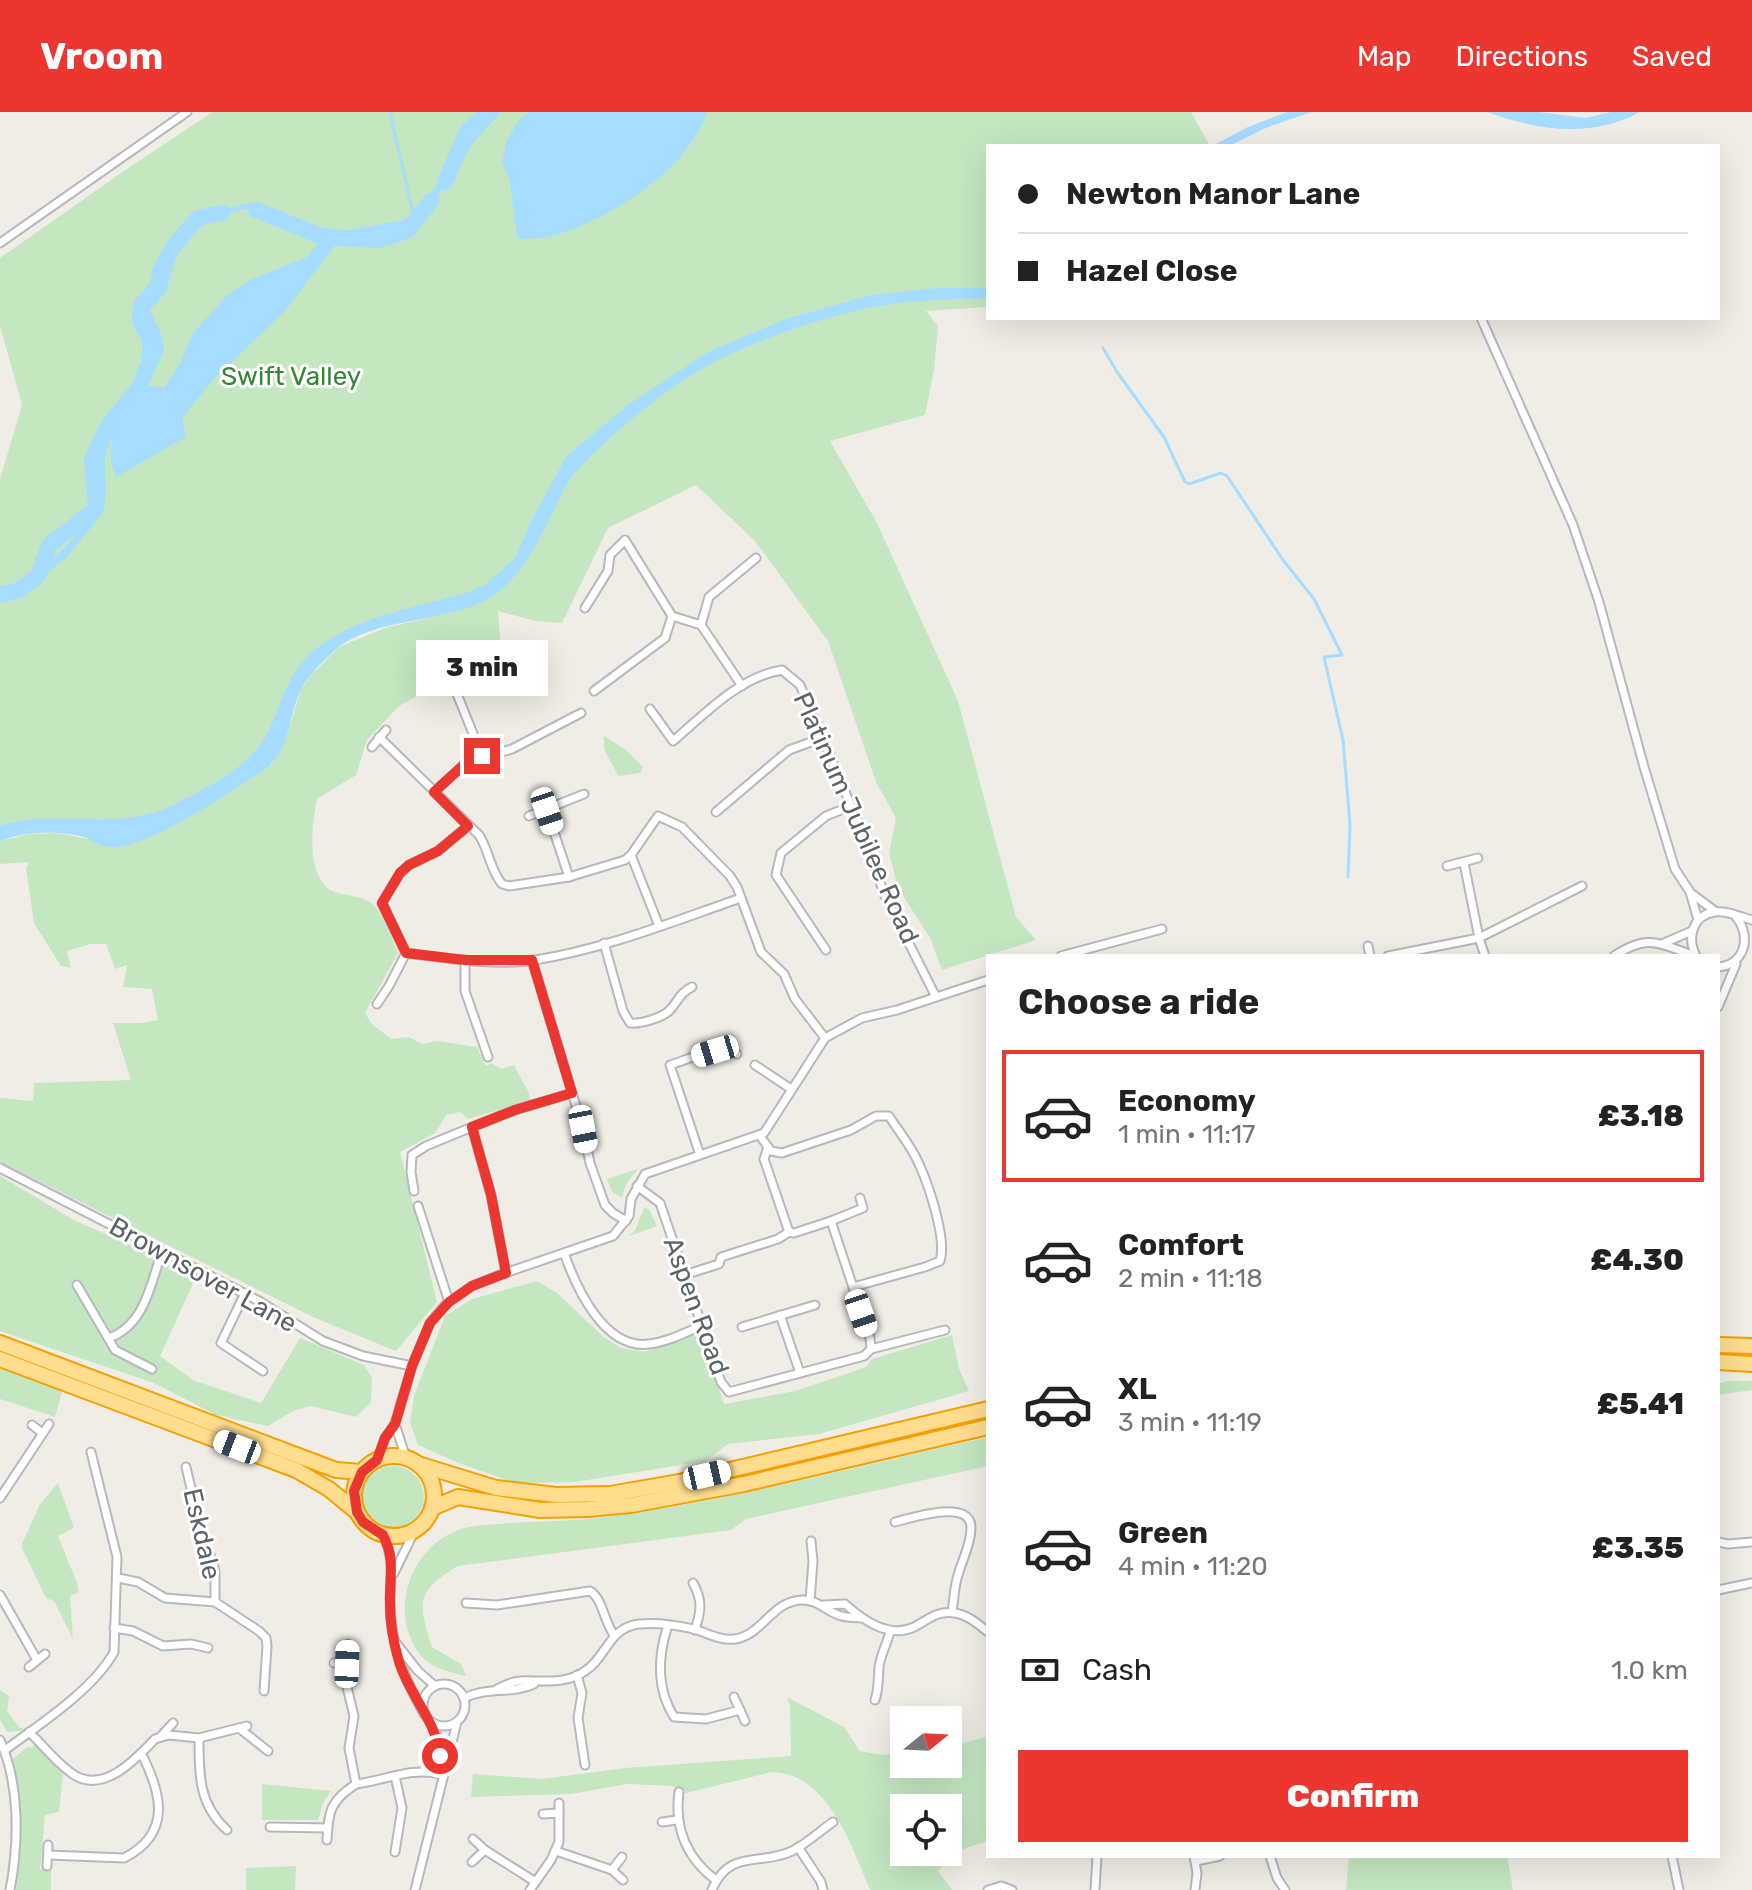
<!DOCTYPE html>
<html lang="en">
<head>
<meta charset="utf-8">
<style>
  body { margin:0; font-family:Rubik,sans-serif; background:#f6f6f6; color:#222; height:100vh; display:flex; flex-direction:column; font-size:30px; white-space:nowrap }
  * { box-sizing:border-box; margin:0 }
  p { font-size:26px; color:#767676 }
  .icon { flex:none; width:44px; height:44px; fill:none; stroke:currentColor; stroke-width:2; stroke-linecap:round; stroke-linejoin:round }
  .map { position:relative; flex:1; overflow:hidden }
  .panel { position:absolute; left:986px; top:842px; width:734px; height:904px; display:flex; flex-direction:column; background:#fff; border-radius:0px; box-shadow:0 8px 32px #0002 }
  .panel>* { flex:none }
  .banner { position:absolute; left:986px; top:32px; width:734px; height:176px; border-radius:0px; box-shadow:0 8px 32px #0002; display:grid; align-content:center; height:176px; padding:0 32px; background:#fff }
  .needle { width:52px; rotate:72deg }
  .tools { position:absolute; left:890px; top:1594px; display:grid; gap:16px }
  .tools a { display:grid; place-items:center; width:72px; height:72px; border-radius:0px; background:#fff; box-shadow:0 8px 32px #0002; font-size:40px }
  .end { position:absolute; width:36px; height:36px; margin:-18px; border:10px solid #eb3730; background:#fff; box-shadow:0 0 0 4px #fff }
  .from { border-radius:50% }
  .bubble { position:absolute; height:56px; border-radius:0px; background:#fff; box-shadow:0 8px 32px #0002; font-size:26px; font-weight:800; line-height:56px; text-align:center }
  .car { position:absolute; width:24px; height:48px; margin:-24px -12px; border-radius:10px; box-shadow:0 0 6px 2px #0007; background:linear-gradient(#fff 24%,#345 0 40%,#fff 0 76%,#345 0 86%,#fff 0) }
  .banner b { display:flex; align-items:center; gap:28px; height:76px; font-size:30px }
  .banner b+b { border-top:2px solid #e0e0e0 }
  .banner i { width:20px; height:20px; background:#222 }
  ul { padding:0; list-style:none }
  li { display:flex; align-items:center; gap:24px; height:132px; margin:0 16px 12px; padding:0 16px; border:4px solid transparent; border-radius:0px }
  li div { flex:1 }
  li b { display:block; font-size:30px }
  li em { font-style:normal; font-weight:800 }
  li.selected { border-color:#eb3730 }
  li>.icon { width:72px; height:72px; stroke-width:1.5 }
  h2 { padding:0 32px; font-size:36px; line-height:96px }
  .pay { display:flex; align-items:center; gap:20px; height:88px; padding:0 32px; font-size:30px }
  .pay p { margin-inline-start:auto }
  .primary-button { display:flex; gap:16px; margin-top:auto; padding:16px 32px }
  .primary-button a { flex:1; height:92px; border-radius:0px; background:#eb3730; color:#fff; font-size:32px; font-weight:800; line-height:92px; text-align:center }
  header { display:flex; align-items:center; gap:48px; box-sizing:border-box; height:112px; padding:0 40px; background:#eb3730; color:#fff }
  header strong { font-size:38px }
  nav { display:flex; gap:44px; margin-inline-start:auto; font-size:28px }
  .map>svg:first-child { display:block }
  .green { fill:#c4e7c2; fill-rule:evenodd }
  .water { fill:#a6dcff }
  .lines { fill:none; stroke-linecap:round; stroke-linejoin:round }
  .stream { stroke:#a6dcff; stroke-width:3 }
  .river { stroke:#a6dcff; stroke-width:16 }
  .street-casing { stroke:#b6b8bc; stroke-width:11 }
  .highway-casing { stroke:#f59f00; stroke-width:18 }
  .street { stroke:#fff; stroke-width:7 }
  .highway { stroke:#fedd8f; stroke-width:14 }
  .route { stroke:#eb3730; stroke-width:10 }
  .labels { text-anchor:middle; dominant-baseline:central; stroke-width:6; stroke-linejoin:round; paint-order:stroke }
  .park-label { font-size:26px; fill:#348635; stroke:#fff }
  .street-label { font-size:26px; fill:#5d6266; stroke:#fff }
</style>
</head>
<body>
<header>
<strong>Vroom</strong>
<nav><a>Map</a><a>Directions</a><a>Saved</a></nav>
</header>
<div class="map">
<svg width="1752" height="1778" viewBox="0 0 1752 1778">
  <rect width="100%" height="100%" fill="#f0ede6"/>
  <g class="green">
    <path d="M 213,0 L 1191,0 L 1210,34 L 988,34 L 988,195 L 926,199 L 938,214 L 934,258 L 925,303 L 830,329 L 877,411 L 958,589 L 1016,805 L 1036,828 L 942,858 L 930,826 L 898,776 L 889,741 L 896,706 L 876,670 L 828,529 L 755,429 L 696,373 L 608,416 L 562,511 L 536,509 L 498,499 L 501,539 L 399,594 L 367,628 L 356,663 L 317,687 C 312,711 306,760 329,777 C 341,785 360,782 371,791 C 384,801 391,826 398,841 L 365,901 L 371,911 L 391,927 L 409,925 L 422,932 L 437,929 L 477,935 L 486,954 L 491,951 L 502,957 L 514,953 L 529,981 L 530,989 L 468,1007 L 460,1000 L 446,1003 L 435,1021 L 400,1040 L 437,1190 L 396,1239 L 315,1206 L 0,1050 L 0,986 L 33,989 L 34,971 L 131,968 L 113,911 L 142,911 L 158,908 L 152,877 L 123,875 L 127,853 L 115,857 L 106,832 L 91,832 L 67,839 L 71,856 L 61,854 L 34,811 L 26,756 L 29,750 L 0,752 L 0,729 L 29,722 L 58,721 L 93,728 L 190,704 L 272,652 L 286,627 L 300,580 L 310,564 L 339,535 L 385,516 L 460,498 L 490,486 L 353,522 L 311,552 L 272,632 L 175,702 L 0,723 L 0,367 L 22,293 L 0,214 L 0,146 L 131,54 Z"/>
    <polygon points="604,624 626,638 643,655 640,661 618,664 604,637"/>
    <polygon points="638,1057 626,1072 622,1086 612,1080 607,1067"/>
    <polygon points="0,1064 74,1108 197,1163 160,1244 193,1268 261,1291 300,1226 364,1253 372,1266 371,1290 356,1305 311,1294 293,1299 268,1314 216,1303 154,1271 0,1219"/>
    <polygon points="644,1096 649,1097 657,1114 629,1124 635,1118"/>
    <polygon points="537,1169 557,1181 605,1226 621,1236 644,1240 695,1222 700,1223 724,1292 795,1279 866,1255 872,1247 952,1223 959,1257 969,1279 819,1322 728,1332 706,1349 575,1370 515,1371 456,1350 418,1333 410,1311 414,1284 445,1204 472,1187"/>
    <polygon points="0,1256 63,1277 55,1305 0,1287"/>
    <polygon points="1727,1269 1752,1269 1752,1278 1718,1283 1718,1272"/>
    <path d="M 988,1325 L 988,1354 L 746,1407 L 731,1418 L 458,1454 C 415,1479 418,1492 432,1535 L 461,1552 L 466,1564 C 435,1557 419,1552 408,1519 C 396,1480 418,1434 456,1419 C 472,1412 492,1413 510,1411 C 544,1409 579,1409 613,1404 C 739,1387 864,1352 988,1325 Z"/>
    <circle cx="393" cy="1385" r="31"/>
    <polygon points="58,1371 74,1416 58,1424 77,1471 79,1480 70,1484 73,1527 54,1489 46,1486 21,1434 40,1392"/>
    <polygon points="0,1578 9,1584 7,1599 19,1615 26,1618 7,1620 0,1608"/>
    <path d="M 787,1585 L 844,1615 L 860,1639 L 882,1643 L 904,1639 L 904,1652 L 948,1652 L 948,1636 L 988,1624 L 988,1729 L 954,1740 L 938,1759 L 952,1778 L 870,1778 C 852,1735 828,1661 772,1660 L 686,1681 L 672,1674 L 627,1672 L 571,1682 L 471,1685 L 473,1662 L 542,1667 L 625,1656 L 791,1644 L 790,1595 ZM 904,1696 L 948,1696 L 948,1740 L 904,1740 Z"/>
    <polygon points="36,1634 63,1663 59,1700 45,1703 40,1757 51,1757 51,1778 16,1778 21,1735 21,1703 13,1647 27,1635"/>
    <polygon points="262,1672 331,1679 323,1691 318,1708 262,1708"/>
    <polygon points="1349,1744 1507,1744 1513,1778 1346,1778"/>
    <polygon points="296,1754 295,1778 246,1778 246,1756"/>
  </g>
  <g class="water">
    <path d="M 493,0 L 501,0 L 473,31 L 429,97 L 407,114 L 347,124 L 307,117 L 249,96 L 207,107 L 190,119 L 186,132 L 177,141 L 166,180 L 150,198 C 172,244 165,232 148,274 L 165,275 L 180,251 L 193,221 L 227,183 L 252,167 L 307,145 L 323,125 L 340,127 L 285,199 L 211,270 L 182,306 L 186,325 L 116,365 L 111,348 L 112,323 L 105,345 L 106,385 L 103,401 L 66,446 L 27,476 L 0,487 L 0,481 C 41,465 66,434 96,402 C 100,383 95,364 98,345 C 102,321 120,303 134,285 L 133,282 C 146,268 163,250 156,227 C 153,216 146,208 145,196 L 160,177 L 162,161 L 185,117 L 205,102 L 249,91 L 308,113 L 346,119 L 403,108 L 419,98 L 470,27 Z"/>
    <path d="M 530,0 L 707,0 C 702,15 693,29 683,42 C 653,79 565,135 517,126 L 510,70 L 502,50 L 507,28 L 520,7 Z"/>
    <polygon points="1287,0 1312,0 1268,15 1229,34 1212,34 1248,15"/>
    <path d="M 1487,0 L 1539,0 L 1586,6 L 1611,0 L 1640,0 C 1591,27 1537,18 1487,0 Z"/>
    <path d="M 938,176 L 988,176 L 988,186 C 950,188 910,187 873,195 C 814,207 731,236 681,270 C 648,292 601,331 575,361 C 567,369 562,382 557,392 C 540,426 524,464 491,485 C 449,512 369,504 332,541 C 320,552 308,564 301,578 C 289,601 291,632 272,651 C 266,658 255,664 247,669 C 218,688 139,741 106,735 C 98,733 91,727 84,725 C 57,718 26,719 0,729 L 0,714 C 58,695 113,722 173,693 C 204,677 247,657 265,626 C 280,599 285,567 307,545 C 348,504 415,497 469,480 L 486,472 L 515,446 L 530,412 L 566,345 L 628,293 L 708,240 L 786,207 L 871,183 Z"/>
  </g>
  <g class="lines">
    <g class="stream">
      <polyline points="390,0 415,110"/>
      <polyline points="1103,236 1117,260 1164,325 1185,370 1189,372 1221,361 1227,364 1283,448 1314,487 1342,543 1324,545 1343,628 1350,712 1348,765"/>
    </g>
    <g class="river">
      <polyline points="445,70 468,18 491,0"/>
      <polyline points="256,98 323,125 377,128 407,119 431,89"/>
      <polyline points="0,483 19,478 38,464 49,433 96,397 92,347 108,314 140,274 149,250 151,229 140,209 141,193 158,174 160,159 175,132 198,106 222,101"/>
    </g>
    <g class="street-casing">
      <g id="street">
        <polyline points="0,131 187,0"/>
        <polyline points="1481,206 1573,413 1599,490 1644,655 1675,757 1690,780 1698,808"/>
        <polyline points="585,496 608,459 610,443 625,428 672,504 701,513 742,574"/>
        <polyline points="701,513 709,485 756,446"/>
        <polyline points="453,572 482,644"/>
        <polyline points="441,578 464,566"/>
        <polyline points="594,579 665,526 672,504"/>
        <path d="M 650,597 L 673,629 C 705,602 739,565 782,558 L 800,573 L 862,720 L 885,784 L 936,885"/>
        <path d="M 379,625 L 479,723 C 489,738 490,758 502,772 L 509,774 L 569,765 L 625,748 L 631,743"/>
        <polyline points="372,635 386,618"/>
        <polyline points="434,680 468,649 512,637 581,601"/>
        <polyline points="547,699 569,765"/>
        <polyline points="716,700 789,638 822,626"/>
        <polyline points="529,704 584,682"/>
        <polyline points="1464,751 1479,826 1485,844"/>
        <polyline points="1447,754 1478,746"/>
        <polyline points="1692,782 1715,799"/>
        <polyline points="659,814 631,743 658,704 682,715 730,764 737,775 761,840 784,862 795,887 825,926"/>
        <path d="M 604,831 L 623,899 L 630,911 C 641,912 661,906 669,899 C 678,890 679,881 692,875"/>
        <polyline points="1664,831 1692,819"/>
        <polyline points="1368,834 1370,844"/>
        <polyline points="826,838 776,763 781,741 826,704 851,694"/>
        <polyline points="406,841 382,791 400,761 409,753 438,739 468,714"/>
        <polyline points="1061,844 1162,817"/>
        <polyline points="1388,844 1479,826 1582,774"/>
        <path d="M 1614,844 C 1650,820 1660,833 1696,844"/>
        <path d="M 1696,844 C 1687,826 1692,803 1715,800 C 1726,798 1741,805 1752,808"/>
        <polyline points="465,848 465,879 488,945"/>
        <polyline points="532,848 583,1017 590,1051 605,1093 613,1101 626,1109"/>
        <path d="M 1718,855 C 1745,853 1752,824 1736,805"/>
        <path d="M 377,892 L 389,874 L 406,841 C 445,846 496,854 535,848 C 605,837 674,809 741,786"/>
        <polyline points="1718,895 1736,852"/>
        <polyline points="755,953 791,977"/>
        <path d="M 760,1024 L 771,1039 L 782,1041 L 851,1018 L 876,1004 L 889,1004 C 899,1020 912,1035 919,1052 C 929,1074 947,1127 940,1149 L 925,1155 L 853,1175"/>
        <polyline points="768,1035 764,1047 789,1120"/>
        <path d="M 700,1043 L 670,953 C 690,947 717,932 737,942"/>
        <polyline points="0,1056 259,1189 323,1229 363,1244 412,1254"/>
        <polyline points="637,1074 660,1091 721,1270 729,1280 864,1244 871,1237 870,1226 831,1109 794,1121 789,1120 778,1127 721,1145 719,1152 684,1163"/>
        <polyline points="414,1079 411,1060 412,1043 426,1034 472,1015"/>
        <polyline points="418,1094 449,1190"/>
        <polyline points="831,1109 863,1096 860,1086"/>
        <path d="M 564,1141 C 576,1175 604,1238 649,1232 C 668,1230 686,1220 703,1213"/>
        <polyline points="506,1161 491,1083 472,1015 515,998 572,981"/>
        <polyline points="77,1173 115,1238 152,1257"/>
        <polyline points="245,1181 221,1231 263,1259"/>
        <polyline points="780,1203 800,1261"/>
        <polyline points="742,1215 815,1193"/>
        <path d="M 109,1226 C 145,1213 151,1171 162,1139"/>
        <polyline points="871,1237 945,1218"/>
        <polyline points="395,1312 406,1346"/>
        <polyline points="32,1313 41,1320"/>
        <polyline points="377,1348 385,1326 395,1312 412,1254 430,1211 446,1192 472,1174 502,1162 613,1124 629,1104 631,1087 645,1062 764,1021 825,926 862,906 897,898 988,868"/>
        <polyline points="186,1355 204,1432 213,1449 215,1461 215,1490"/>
        <polyline points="0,1386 49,1312"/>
        <path d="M 895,1410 C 910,1406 972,1386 971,1416 C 971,1433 962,1448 958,1463 C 954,1475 954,1488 952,1500"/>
        <path d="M 383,1423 C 398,1452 387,1478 391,1509 C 396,1544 407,1571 424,1602"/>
        <polyline points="1718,1430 1728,1432 1752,1430"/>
        <polyline points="394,1461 415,1418"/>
        <polyline points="118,1466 138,1470 165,1486 215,1490 259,1519 266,1526 267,1534 264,1579"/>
        <path d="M 693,1471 C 703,1489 701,1499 695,1518"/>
        <polyline points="1718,1478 1752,1471"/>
        <polyline points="0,1483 37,1548"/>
        <polyline points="810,1489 813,1449 811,1429"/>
        <path d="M 466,1491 L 497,1493 L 590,1479 C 603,1487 604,1510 614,1523"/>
        <path d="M 824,1493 L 845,1492 C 863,1508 889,1527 914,1515 C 928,1508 937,1498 955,1501 C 968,1503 978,1512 988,1520"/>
        <path d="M 668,1513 C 658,1543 656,1576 674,1605 L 706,1607 L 740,1598"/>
        <polyline points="114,1516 133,1519 163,1534 191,1532 208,1536"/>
        <polyline points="396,1531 418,1559 435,1574"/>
        <polyline points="334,1551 347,1552"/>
        <polyline points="29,1555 45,1542"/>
        <polyline points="577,1563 582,1581 578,1606 585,1653"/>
        <circle cx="444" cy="1593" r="21"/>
        <path d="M 497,1577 C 504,1574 512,1569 520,1569 C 541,1568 566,1573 585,1559 C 607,1545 608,1516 639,1512 C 657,1510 676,1513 694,1517 C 707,1521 721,1529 735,1527 C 763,1523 772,1488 803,1488 C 819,1488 828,1501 842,1504 C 848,1506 855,1505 861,1506"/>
        <polyline points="734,1585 745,1609"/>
        <path d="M 464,1586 C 488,1574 511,1583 534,1572"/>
        <path d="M 875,1588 C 879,1576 878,1568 879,1556 C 879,1546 888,1530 890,1519"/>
        <polyline points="430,1610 438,1625 441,1656"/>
        <polyline points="239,1616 268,1639"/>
        <path d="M 29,1620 C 43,1633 55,1649 70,1660 C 101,1685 135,1648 155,1627 L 169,1623 L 199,1626 L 247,1614"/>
        <polyline points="161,1624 173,1611"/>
        <path d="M 199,1626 C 199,1661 198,1692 227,1718"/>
        <path d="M 0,1628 C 20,1673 19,1730 10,1778"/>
        <path d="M 5,1638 C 39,1613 94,1577 114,1540 L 117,1445 L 91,1340"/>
        <polyline points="395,1664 402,1696 395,1740"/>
        <path d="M 356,1672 C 388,1668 409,1655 442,1662"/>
        <path d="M 679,1680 C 674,1716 687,1747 716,1768"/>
        <polyline points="543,1702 559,1701"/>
        <polyline points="662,1710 677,1708"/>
        <polyline points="270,1715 328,1716"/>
        <polyline points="473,1727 485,1738 534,1769"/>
        <path d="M 327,1728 C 328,1699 331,1688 356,1672 L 349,1636 L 354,1604 L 347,1575 L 348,1532"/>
        <polyline points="798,1735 821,1770 823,1778"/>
        <polyline points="556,1739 612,1758"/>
        <path d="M 48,1743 L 124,1746 C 172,1722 162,1681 141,1641"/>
        <polyline points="1194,1744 1197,1761 1195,1778"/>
        <polyline points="1270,1744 1277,1766 1285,1778"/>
        <polyline points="1672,1744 1679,1778"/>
        <polyline points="622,1745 612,1758 623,1768"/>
        <polyline points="1196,1749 1220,1744"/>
        <polyline points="472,1750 485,1738"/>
        <polyline points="47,1754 48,1733"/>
        <polyline points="415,1778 457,1610"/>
        <polyline points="530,1778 551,1748 559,1730 559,1691"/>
        <path d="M 712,1778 C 729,1736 762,1754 792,1739 C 806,1732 820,1719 833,1710"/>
        <polyline points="988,1778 1001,1774 1012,1778"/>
        <polyline points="1095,1778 1097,1744"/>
      </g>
    </g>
    <g class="highway-casing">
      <g id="highway">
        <polyline points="0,1231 336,1358 362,1360"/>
        <polyline points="1718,1233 1752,1234"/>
        <polyline points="0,1247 296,1358 329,1377 357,1400"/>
        <polyline points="1718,1250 1752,1252"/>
        <circle cx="394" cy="1384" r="40"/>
        <polyline points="418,1352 496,1376 556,1383 610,1382 679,1370 988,1297"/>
        <polyline points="432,1396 458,1385 540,1398 588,1397 631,1393 744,1372 988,1315"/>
      </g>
    </g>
    <use href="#street" class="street"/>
    <use href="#highway" class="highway"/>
  </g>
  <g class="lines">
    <path class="route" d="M 440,1644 C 436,1607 407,1581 398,1546 C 393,1529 390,1508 390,1490 C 389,1464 396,1449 383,1423 L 363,1410 L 357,1400 L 354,1379 L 362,1360 L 377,1348 L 385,1326 L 395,1312 L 412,1254 L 430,1211 L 449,1190 L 472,1174 L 506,1161 L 491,1083 L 472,1015 L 515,998 L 572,981 L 532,848 L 465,848 L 406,841 L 382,791 L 400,761 L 409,753 L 438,739 L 468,714 L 434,680 L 468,649 L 482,644"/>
  </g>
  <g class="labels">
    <g class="park-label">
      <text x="291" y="264">Swift Valley</text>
    </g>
    <g class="street-label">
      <text transform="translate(856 706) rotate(66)">Platinum Jubilee Road</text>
      <text transform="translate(203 1163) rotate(29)">Brownsover Lane</text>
      <text transform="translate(696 1194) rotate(70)">Aspen Road</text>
      <text transform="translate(202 1422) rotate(77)">Eskdale</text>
    </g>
  </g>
</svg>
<div class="tools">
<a><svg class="needle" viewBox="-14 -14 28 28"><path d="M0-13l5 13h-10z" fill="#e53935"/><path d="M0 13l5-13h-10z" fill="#767676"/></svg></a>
<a><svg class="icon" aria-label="locate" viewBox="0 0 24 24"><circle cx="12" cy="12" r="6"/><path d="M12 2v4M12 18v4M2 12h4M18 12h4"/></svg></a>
</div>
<i class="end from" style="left:440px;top:1644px"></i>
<i class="end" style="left:482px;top:644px"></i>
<div class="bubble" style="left:416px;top:528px;width:132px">3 min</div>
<i class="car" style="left:547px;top:699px;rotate:161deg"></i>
<i class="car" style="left:715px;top:939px;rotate:253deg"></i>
<i class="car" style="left:583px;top:1017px;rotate:169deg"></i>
<i class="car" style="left:861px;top:1201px;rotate:161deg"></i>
<i class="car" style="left:237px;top:1335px;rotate:291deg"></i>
<i class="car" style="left:707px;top:1363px;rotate:77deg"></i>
<i class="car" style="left:347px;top:1552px;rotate:2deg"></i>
<div class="banner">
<b><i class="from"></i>Newton Manor Lane</b>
<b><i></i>Hazel Close</b>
</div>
<section class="panel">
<h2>Choose a ride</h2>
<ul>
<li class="selected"><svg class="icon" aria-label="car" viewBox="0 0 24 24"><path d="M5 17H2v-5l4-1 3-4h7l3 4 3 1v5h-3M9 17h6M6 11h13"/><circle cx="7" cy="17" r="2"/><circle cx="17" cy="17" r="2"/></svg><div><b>Economy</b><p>1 min · 11:17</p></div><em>£3.18</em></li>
<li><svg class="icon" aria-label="car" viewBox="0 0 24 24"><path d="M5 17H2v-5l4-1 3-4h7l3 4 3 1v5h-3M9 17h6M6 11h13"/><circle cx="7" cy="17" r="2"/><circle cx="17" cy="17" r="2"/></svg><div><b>Comfort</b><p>2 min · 11:18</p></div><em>£4.30</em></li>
<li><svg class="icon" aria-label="car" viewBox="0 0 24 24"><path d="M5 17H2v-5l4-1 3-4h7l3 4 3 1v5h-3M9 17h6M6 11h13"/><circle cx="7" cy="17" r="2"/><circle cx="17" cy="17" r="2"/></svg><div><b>XL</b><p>3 min · 11:19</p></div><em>£5.41</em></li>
<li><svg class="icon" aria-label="car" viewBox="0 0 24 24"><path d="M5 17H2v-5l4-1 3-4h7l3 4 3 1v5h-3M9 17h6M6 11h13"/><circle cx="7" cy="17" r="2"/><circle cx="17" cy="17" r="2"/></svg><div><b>Green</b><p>4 min · 11:20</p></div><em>£3.35</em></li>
</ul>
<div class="pay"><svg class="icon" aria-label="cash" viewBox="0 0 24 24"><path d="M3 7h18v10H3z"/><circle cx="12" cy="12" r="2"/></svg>Cash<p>1.0 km</p></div>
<div class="primary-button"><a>Confirm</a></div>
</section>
</div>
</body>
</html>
